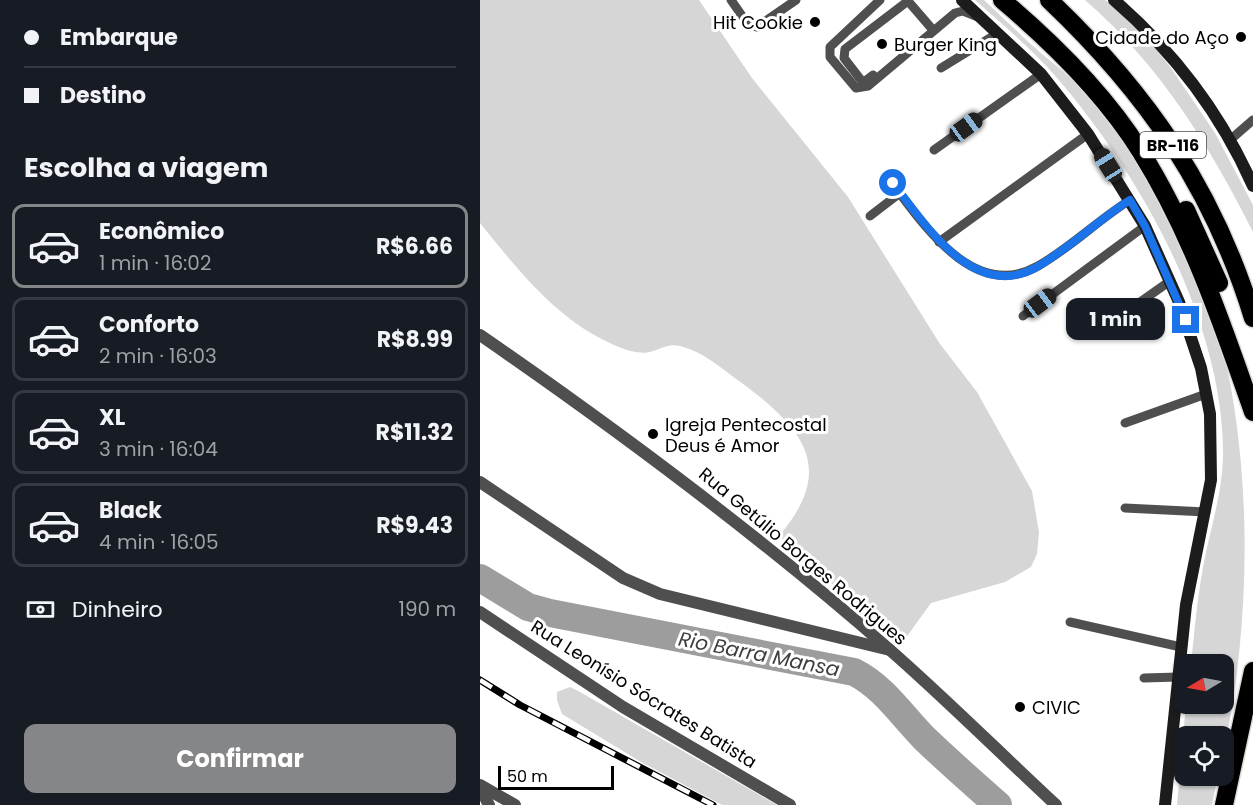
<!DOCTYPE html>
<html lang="pt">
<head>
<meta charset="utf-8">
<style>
  body { margin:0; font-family:Poppins,sans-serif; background:#242831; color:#f1f3f6; height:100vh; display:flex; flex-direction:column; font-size:22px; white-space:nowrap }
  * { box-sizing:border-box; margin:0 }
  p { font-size:20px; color:#9ea1a6 }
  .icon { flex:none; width:33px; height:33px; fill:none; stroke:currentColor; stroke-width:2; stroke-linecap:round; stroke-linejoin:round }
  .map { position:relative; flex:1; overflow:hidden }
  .panel { display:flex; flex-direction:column; background:#171b24; width:480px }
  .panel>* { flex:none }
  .banner { display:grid; align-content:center; height:132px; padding:0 24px; background:#171b24 }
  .needle { width:39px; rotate:260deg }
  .tools { position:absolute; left:694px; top:654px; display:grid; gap:12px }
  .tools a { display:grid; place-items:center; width:60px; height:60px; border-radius:12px; background:#171b24; box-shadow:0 2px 4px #0004; font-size:30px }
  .scale { position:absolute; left:18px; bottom:15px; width:116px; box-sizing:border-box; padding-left:6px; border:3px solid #000; border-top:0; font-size:16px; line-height:21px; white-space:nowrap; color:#000; -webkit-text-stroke:4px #fff; paint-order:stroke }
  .end { position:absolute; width:27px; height:27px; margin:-14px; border:8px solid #1a73e8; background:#fff; box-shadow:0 0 0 3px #fff }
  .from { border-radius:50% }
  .bubble { position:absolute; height:42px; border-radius:12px; background:#171b24; box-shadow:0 2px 4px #0004; font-size:20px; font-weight:700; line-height:42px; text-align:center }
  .car { position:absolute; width:18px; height:36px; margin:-18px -9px; border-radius:8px; box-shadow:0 0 4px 2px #0007; background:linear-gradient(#222 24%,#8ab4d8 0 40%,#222 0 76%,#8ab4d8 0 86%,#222 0) }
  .banner b { display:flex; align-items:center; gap:21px; height:57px; font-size:22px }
  .banner b+b { border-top:2px solid #363941 }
  .banner i { width:15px; height:15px; background:#f1f3f6 }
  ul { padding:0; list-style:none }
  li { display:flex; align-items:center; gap:18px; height:84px; margin:0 12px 9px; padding:0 12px; border:3px solid #363941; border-radius:12px }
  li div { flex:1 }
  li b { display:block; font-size:22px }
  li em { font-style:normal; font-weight:700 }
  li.on { border-color:#858687 }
  li>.icon { width:54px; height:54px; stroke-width:1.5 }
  h2 { padding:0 24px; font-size:27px; line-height:72px }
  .pay { display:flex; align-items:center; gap:15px; height:66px; padding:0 24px; font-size:22px }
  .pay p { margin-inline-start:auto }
  .action { display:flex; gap:12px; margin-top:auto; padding:12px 24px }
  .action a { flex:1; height:69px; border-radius:12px; background:#858687; color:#fff; font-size:24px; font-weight:700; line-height:69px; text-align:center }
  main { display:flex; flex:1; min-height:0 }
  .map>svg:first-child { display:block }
  .green { fill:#d6d6d6 }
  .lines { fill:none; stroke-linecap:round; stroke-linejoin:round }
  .river { stroke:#9d9d9d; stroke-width:28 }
  .motorway-casing { stroke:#dbdbdb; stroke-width:21 }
  .service { stroke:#4f4f4f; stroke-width:9 }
  .minor { stroke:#4f4f4f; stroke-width:12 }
  .tertiary { stroke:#4f4f4f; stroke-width:12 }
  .secondary { stroke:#1c1c1c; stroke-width:12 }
  .motorway { stroke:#000; stroke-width:18 }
  .rail-casing { stroke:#000; stroke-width:7 }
  .rail { stroke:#fff; stroke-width:4.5; stroke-dasharray:14; stroke-linecap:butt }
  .route { stroke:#1a73e8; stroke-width:8 }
  .poi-dot { fill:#000; stroke:#fff; stroke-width:2 }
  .labels { text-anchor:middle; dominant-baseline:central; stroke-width:6; stroke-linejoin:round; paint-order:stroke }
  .shield { fill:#fff; stroke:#4c4c4c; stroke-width:1.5 }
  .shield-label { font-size:16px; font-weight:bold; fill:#000 }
  .poi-label { font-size:18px; fill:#000; stroke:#fff; text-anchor:start }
  .street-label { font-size:18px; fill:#000; stroke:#fff }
  .water-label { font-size:20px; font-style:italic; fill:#3e3e3e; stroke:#fff }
</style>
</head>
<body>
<main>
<section class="panel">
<div class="banner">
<b><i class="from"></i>Embarque</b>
<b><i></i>Destino</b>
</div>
<h2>Escolha a viagem</h2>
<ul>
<li class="on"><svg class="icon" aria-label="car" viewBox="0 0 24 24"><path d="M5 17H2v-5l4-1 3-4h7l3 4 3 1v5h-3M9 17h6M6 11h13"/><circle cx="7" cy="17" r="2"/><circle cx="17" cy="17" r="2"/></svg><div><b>Econômico</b><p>1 min · 16:02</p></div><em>R$6.66</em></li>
<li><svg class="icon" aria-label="car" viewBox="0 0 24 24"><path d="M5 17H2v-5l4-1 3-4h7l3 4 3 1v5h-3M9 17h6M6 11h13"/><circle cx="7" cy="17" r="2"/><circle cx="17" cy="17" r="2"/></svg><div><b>Conforto</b><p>2 min · 16:03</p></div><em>R$8.99</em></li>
<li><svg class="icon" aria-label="car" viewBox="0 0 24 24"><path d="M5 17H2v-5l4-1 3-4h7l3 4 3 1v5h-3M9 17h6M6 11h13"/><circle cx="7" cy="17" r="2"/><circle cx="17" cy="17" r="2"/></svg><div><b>XL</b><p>3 min · 16:04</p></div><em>R$11.32</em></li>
<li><svg class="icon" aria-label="car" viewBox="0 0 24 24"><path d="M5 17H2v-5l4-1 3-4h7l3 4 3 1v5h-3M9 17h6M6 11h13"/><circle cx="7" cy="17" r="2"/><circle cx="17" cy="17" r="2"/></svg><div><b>Black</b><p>4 min · 16:05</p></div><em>R$9.43</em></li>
</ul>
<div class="pay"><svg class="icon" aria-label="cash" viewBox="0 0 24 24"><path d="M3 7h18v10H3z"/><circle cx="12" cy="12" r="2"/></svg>Dinheiro<p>190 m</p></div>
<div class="action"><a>Confirmar</a></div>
</section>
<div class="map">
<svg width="773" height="805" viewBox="0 0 773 805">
  <rect width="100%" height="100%" fill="#fff"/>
  <g class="green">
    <path d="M 0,0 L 219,0 L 272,78 L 368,197 L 460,344 L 497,392 L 552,491 L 559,532 L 557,554 L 551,567 L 525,582 L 451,603 L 420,646 L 299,536 C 358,467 322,427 259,381 C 241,368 222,351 200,346 C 188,343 181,349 170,352 C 155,356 131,344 118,337 C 70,311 34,265 0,223 Z"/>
    <path d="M 495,0 L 504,0 C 525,19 545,40 567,58 C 590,77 614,97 633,121 C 658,155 677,194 695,231 C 708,258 724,285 734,313 C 773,451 773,611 744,751 L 744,736 L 705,736 L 705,776 L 738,776 L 732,805 L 697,805 L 706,704 L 744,704 L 744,664 L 711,664 C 715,627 718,589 726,552 C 733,521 742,490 743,458 C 745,326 662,176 577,78 C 553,50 523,25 495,0 Z"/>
    <path d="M 605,0 L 625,0 L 631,4 L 672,44 L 691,68 L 735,133 L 773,205 L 773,232 C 730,146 679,64 605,0 Z"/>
    <polygon points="90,687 100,692 297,805 242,805 161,762 82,714 77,700 77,692"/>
  </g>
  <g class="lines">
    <path class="river" d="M 0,578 L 48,607 L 70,613 L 374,672 C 404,687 422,716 445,739 C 469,762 493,783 518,805"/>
    <g class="motorway-casing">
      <g id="motorway">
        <path d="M 522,0 C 574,44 625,94 661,152 C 711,232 742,323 773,412"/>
        <path d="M 569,0 C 667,93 733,188 773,318"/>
        <polyline points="706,210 739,283"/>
        <polyline points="744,805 773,671"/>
      </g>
    </g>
    <g class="service">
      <polyline points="251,0 267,23 277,27 316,0"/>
      <polyline points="400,0 350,47 350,57 376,88 388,86 475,13 483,11 498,17"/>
      <polyline points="461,68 518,33"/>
      <polyline points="393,75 385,81 381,80 364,58 365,49 428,1 453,30"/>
      <polyline points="750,140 773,120"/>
      <polyline points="454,150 561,74"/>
      <path d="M 405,174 C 439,217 491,304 558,266 C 590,248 618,220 650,200"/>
      <polyline points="390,216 420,193"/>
      <polyline points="459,242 608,134"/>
      <polyline points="656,305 690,281"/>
      <polyline points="543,316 665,226"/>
      <polyline points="645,423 726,394"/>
      <polyline points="645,508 726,512"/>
      <polyline points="590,622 701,647"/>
      <polyline points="664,678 698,677"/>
    </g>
    <g class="minor">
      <polyline points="0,482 143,578 180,594 410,650"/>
      <polyline points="0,785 35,805"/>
      <polyline points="0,788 9,805"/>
    </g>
    <g class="tertiary">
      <path d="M 0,335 C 142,433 280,536 410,650 C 467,700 521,754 576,805"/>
      <polyline points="0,612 143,707 310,805"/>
    </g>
    <g class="secondary">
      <polyline points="482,0 561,74 608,134 665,226 699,302 721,368 730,414 731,480 706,605 685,805"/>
      <path d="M 634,0 C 693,51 741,114 773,186"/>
    </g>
    <use href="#motorway" class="motorway"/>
    <g class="rail-casing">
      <polyline id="rail" points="0,680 40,705 233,805"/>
    </g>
    <use href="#rail" class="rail"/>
  </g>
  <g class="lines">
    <path class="route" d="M 413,183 C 445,224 494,303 557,267 C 590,248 618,220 650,200 L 665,226 L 706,320"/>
  </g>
  <g class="poi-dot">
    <circle cx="335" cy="22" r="6"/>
    <circle cx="761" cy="37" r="6"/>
    <circle cx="402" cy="44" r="6"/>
    <circle cx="173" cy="434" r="6"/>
    <circle cx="540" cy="707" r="6"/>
  </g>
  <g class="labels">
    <rect class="shield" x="660" y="132" width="66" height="26" rx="4.5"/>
    <g class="shield-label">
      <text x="693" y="145">BR-116</text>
    </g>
    <g class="poi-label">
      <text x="323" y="22" text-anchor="end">Hit Cookie</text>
      <text x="749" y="37" text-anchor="end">Cidade do Aço</text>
      <text x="414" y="44">Burger King</text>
      <text x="185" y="424">Igreja Pentecostal<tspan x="185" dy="21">Deus é Amor</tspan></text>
      <text x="552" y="707">CIVIC</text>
    </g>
    <g class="street-label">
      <text transform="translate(323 556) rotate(40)">Rua Getúlio Borges Rodrigues</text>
      <text transform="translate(164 694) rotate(32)">Rua Leonísio Sócrates Batista</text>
    </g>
    <g class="water-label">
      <text transform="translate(279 654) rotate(11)">Rio Barra Mansa</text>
    </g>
  </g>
</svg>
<div class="tools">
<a><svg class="needle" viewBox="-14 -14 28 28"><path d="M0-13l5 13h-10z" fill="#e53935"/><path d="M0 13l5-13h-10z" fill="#9ea1a6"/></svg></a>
<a><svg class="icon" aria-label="locate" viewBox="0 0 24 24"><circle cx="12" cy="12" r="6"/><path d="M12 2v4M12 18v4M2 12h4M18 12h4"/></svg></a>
</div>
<div class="scale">50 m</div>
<i class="end from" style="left:413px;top:183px"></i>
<i class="end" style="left:706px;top:320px"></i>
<div class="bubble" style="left:586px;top:298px;width:99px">1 min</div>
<i class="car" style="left:486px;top:127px;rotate:54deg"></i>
<i class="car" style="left:628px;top:165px;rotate:328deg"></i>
<i class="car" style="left:560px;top:303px;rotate:53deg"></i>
</div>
</main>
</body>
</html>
